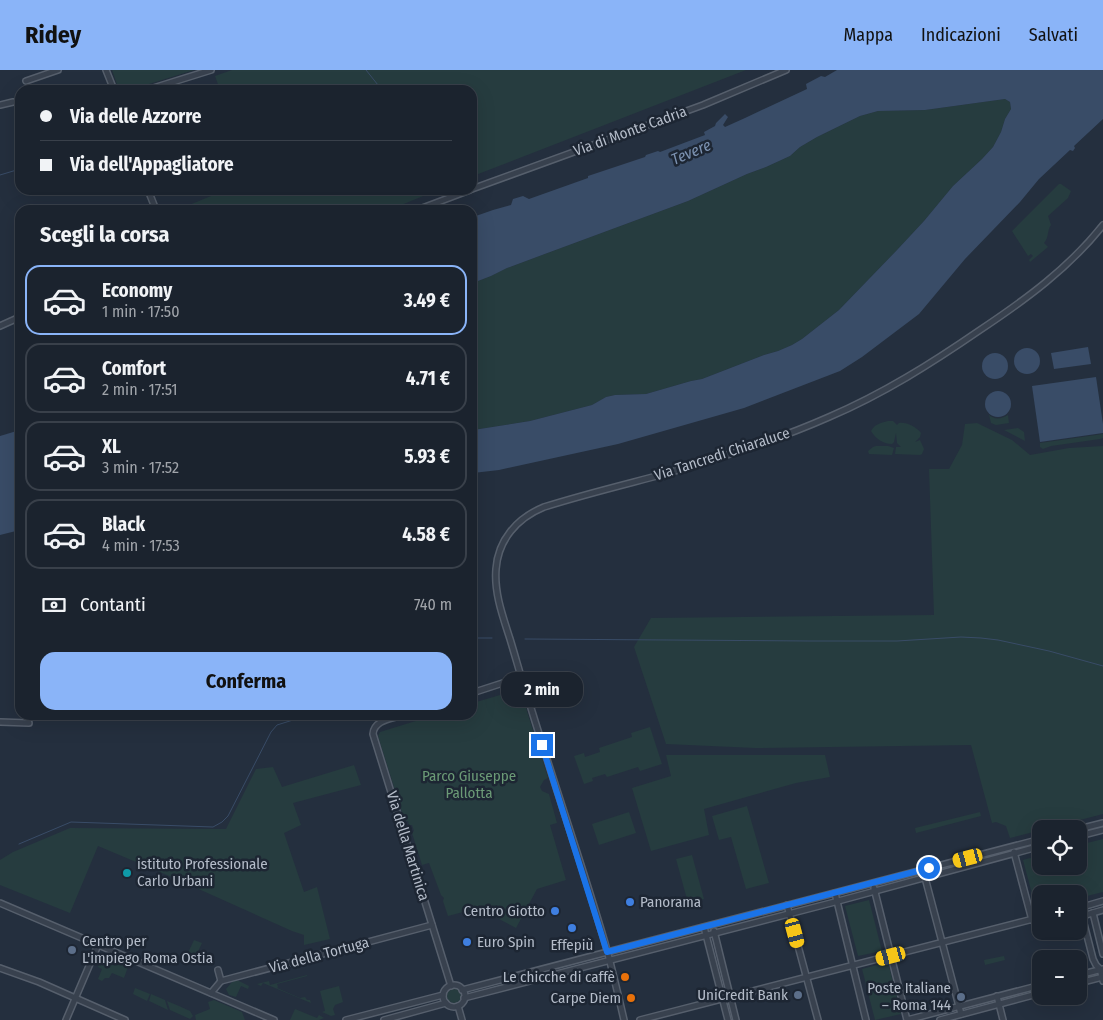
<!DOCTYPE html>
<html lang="it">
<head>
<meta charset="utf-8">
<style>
  body { margin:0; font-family:"Fira Sans Condensed",sans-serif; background:#242b36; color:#f1f3f6; height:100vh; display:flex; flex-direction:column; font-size:19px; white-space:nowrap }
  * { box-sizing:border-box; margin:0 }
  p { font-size:16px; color:#a0a4aa }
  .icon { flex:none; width:28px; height:28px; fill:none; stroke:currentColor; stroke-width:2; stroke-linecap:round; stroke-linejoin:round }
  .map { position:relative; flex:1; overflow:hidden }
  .details { position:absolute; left:15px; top:135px; width:462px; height:515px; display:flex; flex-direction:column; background:#1b232e; border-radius:15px; box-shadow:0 5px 20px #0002,0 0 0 1px #39404a }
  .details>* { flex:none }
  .banner { position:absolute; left:15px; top:15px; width:462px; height:110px; border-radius:15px; box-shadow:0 5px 20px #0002,0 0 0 1px #39404a; display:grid; align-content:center; height:110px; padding:0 25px; background:#1b232e }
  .tools { position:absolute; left:1032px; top:750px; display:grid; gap:10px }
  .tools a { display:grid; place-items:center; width:55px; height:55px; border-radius:10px; background:#1b232e; box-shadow:0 5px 20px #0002,0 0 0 1px #39404a; font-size:25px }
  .end { position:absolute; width:22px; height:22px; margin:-11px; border:6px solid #1a73e8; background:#fff; box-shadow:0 0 0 2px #fff }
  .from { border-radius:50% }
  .bubble { position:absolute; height:35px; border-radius:15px; background:#1b232e; box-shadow:0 5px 20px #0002,0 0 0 1px #39404a; font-size:16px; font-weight:700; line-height:35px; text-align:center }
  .car { position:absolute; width:15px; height:30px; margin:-15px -8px; border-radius:6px; box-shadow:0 0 4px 1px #0007; background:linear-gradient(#f5c518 24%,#345 0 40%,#f5c518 0 76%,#345 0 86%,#f5c518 0) }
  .banner b { display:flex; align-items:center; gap:18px; height:48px; font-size:19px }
  .banner b+b { border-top:1px solid #39404a }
  .banner i { width:12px; height:12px; background:#f1f3f6 }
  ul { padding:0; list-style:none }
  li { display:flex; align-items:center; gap:15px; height:70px; margin:0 10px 8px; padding:0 15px; border:2px solid #39404a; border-radius:15px }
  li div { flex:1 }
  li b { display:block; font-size:19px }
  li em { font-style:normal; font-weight:700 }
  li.current { border-color:#8ab4f8 }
  li>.icon { width:45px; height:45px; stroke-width:1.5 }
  h2 { padding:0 25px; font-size:22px; line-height:60px }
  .pay { display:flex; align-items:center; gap:12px; height:55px; padding:0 25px; font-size:19px }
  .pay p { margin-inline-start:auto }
  .action { display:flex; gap:10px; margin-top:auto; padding:10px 25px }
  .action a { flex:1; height:58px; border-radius:15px; background:#8ab4f8; color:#111; font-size:20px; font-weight:700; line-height:58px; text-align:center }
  header { display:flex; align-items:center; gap:30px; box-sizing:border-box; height:70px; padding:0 25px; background:#8ab4f8; color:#111 }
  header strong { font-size:24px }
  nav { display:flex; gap:28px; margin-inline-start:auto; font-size:18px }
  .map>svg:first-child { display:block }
  .green { fill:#263c3f }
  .water { fill:#394c67 }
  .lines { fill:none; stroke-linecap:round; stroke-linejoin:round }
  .stream { stroke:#394c67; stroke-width:1 }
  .minor-casing { stroke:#565f6c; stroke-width:8 }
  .minor { stroke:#38414e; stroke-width:5 }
  .route { stroke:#1a73e8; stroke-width:6 }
  .culture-dot { fill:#0f9aa8; stroke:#1d2633; stroke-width:2 }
  .shop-dot { fill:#3f7fe0; stroke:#1d2633; stroke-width:2 }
  .service-dot { fill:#5c6f8a; stroke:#1d2633; stroke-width:2 }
  .food-dot { fill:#e8710a; stroke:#1d2633; stroke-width:2 }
  .labels { text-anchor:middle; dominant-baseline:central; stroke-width:5; stroke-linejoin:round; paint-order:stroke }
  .street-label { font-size:15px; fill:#b4bcc9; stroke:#1d2633 }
  .park-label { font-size:15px; fill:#6b9a76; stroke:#1d2633 }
  .poi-label { font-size:15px; fill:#b4bcc9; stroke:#1d2633; text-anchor:end }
  .water-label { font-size:16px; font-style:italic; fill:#7c92b1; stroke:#1d2633 }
</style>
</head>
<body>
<header>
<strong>Ridey</strong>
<nav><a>Mappa</a><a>Indicazioni</a><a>Salvati</a></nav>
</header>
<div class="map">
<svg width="1103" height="950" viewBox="0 0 1103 950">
  <rect width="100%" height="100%" fill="#242f3e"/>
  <g class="green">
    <polygon points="112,0 194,0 130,20 119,20"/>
    <polygon points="232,0 746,0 473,106 472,20 220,20 215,6"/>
    <polygon points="1005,29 1010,32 1011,39 1005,49 1001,62 993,77 982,89 953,116 924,151 897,180 839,240 802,269 792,275 778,281 764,285 702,309 691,311 646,324 615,325 606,327 592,335 530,351 473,360 473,213 491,206 507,198 688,131 747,104 766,97 790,86 800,77 817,67 860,46 878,41 925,40"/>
    <path d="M 1059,114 L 1061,114 L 1071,121 L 1068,128 L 1048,146 L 1051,155 C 1047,160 1049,168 1044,173 L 1048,177 L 1030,192 L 1029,190 L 1033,186 L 1031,184 L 1028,186 L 1012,161 Z"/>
    <polygon points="210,120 438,120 389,140 177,140 211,126"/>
    <path d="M 989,345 C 995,350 1001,349 1008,345 L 1009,353 L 996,355 L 991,353 Z"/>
    <path d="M 888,351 L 893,351 L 897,355 L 899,353 C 907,352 916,357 921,363 L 920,367 L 915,372 L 920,370 L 924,379 L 922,384 L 920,385 L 895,384 L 896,377 L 901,377 L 897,373 L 896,363 L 894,372 L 892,374 C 883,374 875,368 871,361 C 875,354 880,353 888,351 Z"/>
    <polygon points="977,353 1012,370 1030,385 1069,378 1103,376 1103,744 1010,768 1006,756 996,752 992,753 971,675 755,678 666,674 634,577 651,548 934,545 929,399 949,399 962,375 965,354"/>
    <polygon points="1018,358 1024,362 1025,371 1004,360"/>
    <polygon points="1103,364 1103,368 1100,369 1051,376 1043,379 1040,377 1040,373"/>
    <polygon points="876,376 888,376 894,378 892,385 869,384 868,381 873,377"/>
    <polygon points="520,619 548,708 544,710 540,717 542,721 549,724 557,753 550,755 566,810 537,819 516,858 478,838 448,846 443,831 444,828 441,825 429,793 422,795 412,763 414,761 412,755 409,755 408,751 405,752 378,666 380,662 435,645 472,645 473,633"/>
    <polygon points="650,657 662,694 640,701 638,697 607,707 605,704 592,708 593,711 584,714 574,686 584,683 585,687 600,682 599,678 632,667 631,663"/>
    <polygon points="666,685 825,685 830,707 796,713 704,739 709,765 651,781 632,718 671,706"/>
    <polygon points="354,695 361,715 293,733 301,755 284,763 304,822 317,817 330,869 304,875 304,865 292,861 174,808 98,776 70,843 0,815 0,790 13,782 70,758 226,759 256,699 273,697 282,717"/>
    <polygon points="747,736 769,813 746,819 731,767 719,770 712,746"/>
    <polygon points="629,742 636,763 599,775 592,754"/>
    <polygon points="980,742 981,746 916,763 915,758"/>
    <polygon points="1103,769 1103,822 1079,828 1079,824 1041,824 1041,838 1036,839 1023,790 1041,785 1041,796 1079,796 1079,775"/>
    <polygon points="692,785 704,829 688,833 676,789"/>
    <polygon points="869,830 882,881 858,886 845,836"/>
    <polygon points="194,870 202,873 195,888 187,885"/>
    <polygon points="104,884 129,894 124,908 112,903 109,908 105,908 102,911 98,909 102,899 98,897"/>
    <polygon points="1004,886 1005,890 985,895 984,890"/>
    <polygon points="888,892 901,944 875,950 862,899"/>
    <polygon points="307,905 307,906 277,914 278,917 277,918 300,928 305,927 307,930 310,930 311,933 263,913 261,916 257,914 269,911 270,915"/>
    <polygon points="237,910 249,916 248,919 241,916 236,927 229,925 226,919 232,912"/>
    <polygon points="339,916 343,932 335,935 333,939 335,945 331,946 322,942 325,941 320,921"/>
    <polygon points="135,918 150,924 147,931 133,924"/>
    <circle cx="454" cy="926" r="7"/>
    <polygon points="151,924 165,930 168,940 149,931"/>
    <polygon points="214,930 242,942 245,950 196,950 195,945 210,939 208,932"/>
    <polygon points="167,931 179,936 178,938 179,936 190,941 193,946 190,949 170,940"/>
    <polygon points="295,939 317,948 319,945 324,948 319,950 290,950"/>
  </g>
  <g class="water">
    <polygon points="837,0 1103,0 1103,49 1074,76 1075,78 1073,81 1070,80 1039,109 1020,132 965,189 919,244 862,287 840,301 744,338 618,374 499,400 473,403 473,360 530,351 592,335 606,327 615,325 646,324 691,311 702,309 764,285 778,281 792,275 802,269 839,240 897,180 924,151 953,116 982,89 993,77 1001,62 1005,49 1011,39 1010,32 1005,29 925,40 878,41 860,46 817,67 800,77 790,86 766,97 747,104 688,131 507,198 491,206 473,213 473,147 493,140 511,135 513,129 523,126 529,129 588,108 588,106 645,87 646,85 658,81 660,82 705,65 704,62 715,56 716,53 725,44 728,47 723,55 725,57 745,48 807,19 806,14 821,6 825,7"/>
    <polygon points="1088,277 1091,294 1054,299 1051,283"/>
    <circle cx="1027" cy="291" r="13"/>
    <circle cx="995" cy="296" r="13"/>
    <polygon points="1096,307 1103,354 1103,363 1040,372 1032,316"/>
    <circle cx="998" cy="334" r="13"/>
    <polygon points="20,360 20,460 0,465 0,366"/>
  </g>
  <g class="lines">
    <g class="stream">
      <polyline points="366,0 382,20"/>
      <polyline points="0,105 20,99"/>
      <polyline points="472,568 492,568"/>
      <polyline points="525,569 810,571 897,571 961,567 981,568 998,570 1049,581 1103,596"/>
      <polyline points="19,774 71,752 213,757 222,752 228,746 271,662 277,655 309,645"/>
    </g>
    <g class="minor-casing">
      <g id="minor">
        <polyline points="106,0 114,20"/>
        <polyline points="26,11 58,0"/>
        <polyline points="147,20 211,0"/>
        <polyline points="0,35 13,32"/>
        <polyline points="472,119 703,35 786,0"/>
        <polyline points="148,120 156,140"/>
        <polyline points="417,140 470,120"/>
        <polyline points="0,256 20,247"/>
        <polyline points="472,623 521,607"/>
        <path d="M 403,645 C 391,649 374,650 373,664 L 451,916"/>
        <polyline points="0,652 29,653"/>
        <polyline points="1079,759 1103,753"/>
        <polyline points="1079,766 1103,760"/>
        <polyline points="1014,782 1032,850"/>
        <polyline points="923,800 961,944"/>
        <polyline points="874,818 907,950 1041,915"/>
        <polyline points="835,823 866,950"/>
        <polyline points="0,833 274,950"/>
        <polyline points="787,835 818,950"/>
        <polyline points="1079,838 1103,831"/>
        <polyline points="1093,843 1103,884"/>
        <polyline points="1082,846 1093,889 1096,895 1100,899 1103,911"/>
        <polyline points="1079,847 1103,840"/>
        <polyline points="1032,850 1041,853"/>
        <polyline points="704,857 728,950"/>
        <polyline points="714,861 736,950"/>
        <polyline points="0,898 39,912 125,950"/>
        <polyline points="218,900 221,911"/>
        <polyline points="1079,905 1103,899"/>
        <polyline points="1079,913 1103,907"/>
        <circle cx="454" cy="926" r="11"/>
        <polyline points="462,920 1041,769"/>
        <polyline points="211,923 221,911 432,855"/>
        <polyline points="997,926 1003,950"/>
        <polyline points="464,928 831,833 1041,776"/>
        <polyline points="458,936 462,950"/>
        <polyline points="66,950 98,875"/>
        <polyline points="346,950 443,925"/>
        <polyline points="384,950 446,933"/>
        <path d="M 624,950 C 618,924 612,898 605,873 C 582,794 555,717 531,638 C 523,615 517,592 510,569 C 503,547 494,523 496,499 C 498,470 517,448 544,437 C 585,424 627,414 668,403 C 722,387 777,370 829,347 C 883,324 932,293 980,260 C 1025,230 1069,198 1103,155"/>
        <polyline points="640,950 1041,847"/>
        <polyline points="940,950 1041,923"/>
      </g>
    </g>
    <use href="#minor" class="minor"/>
  </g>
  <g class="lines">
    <polyline class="route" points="542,675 607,882 929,798"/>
  </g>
  <circle class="culture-dot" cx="127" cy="803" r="5"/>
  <g class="shop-dot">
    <circle cx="630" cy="832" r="5"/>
    <circle cx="555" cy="841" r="5"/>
    <circle cx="572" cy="858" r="5"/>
    <circle cx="467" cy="872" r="5"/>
  </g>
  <g class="service-dot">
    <circle cx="72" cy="880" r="5"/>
    <circle cx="798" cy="925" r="5"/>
    <circle cx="961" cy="927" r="5"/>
  </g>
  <g class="food-dot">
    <circle cx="625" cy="907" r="5"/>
    <circle cx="631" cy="928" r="5"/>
  </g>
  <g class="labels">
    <g class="street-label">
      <text transform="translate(630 61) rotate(-20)">Via di Monte Cadria</text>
      <text transform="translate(722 384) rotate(-18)">Via Tancredi Chiaraluce</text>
      <text transform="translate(408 776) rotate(73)">Via della Martinica</text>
      <text transform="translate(319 885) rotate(-15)">Via della Tortuga</text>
    </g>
    <g class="park-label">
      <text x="469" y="706">Parco Giuseppe<tspan x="469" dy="17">Pallotta</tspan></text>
    </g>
    <g class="poi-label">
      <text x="137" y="794" text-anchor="start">istituto Professionale<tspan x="137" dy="17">Carlo Urbani</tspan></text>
      <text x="640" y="832" text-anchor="start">Panorama</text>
      <text x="545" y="841">Centro Giotto</text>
      <text x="82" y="871" text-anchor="start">Centro per<tspan x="82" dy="17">L'impiego Roma Ostia</tspan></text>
      <text x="477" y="872" text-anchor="start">Euro Spin</text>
      <text x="572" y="875" text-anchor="middle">Effepiù</text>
      <text x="615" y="907">Le chicche di caffè</text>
      <text x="951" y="918">Poste Italiane<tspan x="951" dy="17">– Roma 144</tspan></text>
      <text x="788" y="925">UniCredit Bank</text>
      <text x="621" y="928">Carpe Diem</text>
    </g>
    <g class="water-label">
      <text transform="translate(691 82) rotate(-23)">Tevere</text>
    </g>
  </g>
</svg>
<div class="tools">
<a><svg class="icon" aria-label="locate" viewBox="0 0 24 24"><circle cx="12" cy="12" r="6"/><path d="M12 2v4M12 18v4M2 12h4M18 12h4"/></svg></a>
<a>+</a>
<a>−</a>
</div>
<i class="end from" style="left:929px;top:798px"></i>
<i class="end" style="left:542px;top:675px"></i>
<div class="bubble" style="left:501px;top:602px;width:82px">2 min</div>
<i class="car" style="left:968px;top:788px;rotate:255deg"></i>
<i class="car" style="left:795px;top:863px;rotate:165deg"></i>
<i class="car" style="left:891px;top:886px;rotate:255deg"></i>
<div class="banner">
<b><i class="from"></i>Via delle Azzorre</b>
<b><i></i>Via dell'Appagliatore</b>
</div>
<section class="details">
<h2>Scegli la corsa</h2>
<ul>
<li class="current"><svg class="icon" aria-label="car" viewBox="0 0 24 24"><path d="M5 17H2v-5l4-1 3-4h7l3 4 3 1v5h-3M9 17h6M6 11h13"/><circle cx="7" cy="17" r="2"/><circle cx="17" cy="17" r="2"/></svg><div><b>Economy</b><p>1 min · 17:50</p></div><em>3.49 €</em></li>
<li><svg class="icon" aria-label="car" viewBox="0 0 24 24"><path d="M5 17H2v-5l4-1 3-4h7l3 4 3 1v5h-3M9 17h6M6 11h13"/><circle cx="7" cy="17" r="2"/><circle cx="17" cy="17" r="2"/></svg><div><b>Comfort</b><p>2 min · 17:51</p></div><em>4.71 €</em></li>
<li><svg class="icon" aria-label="car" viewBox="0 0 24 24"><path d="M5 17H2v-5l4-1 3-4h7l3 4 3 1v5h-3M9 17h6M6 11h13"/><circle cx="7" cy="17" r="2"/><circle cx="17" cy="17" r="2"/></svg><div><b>XL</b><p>3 min · 17:52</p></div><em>5.93 €</em></li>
<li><svg class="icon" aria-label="car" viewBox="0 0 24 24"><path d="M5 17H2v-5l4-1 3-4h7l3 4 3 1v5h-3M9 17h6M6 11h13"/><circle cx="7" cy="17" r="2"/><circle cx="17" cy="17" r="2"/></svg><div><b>Black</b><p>4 min · 17:53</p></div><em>4.58 €</em></li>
</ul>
<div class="pay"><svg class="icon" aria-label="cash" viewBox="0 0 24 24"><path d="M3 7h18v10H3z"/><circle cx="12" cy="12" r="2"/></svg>Contanti<p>740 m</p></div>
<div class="action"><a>Conferma</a></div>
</section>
</div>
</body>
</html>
